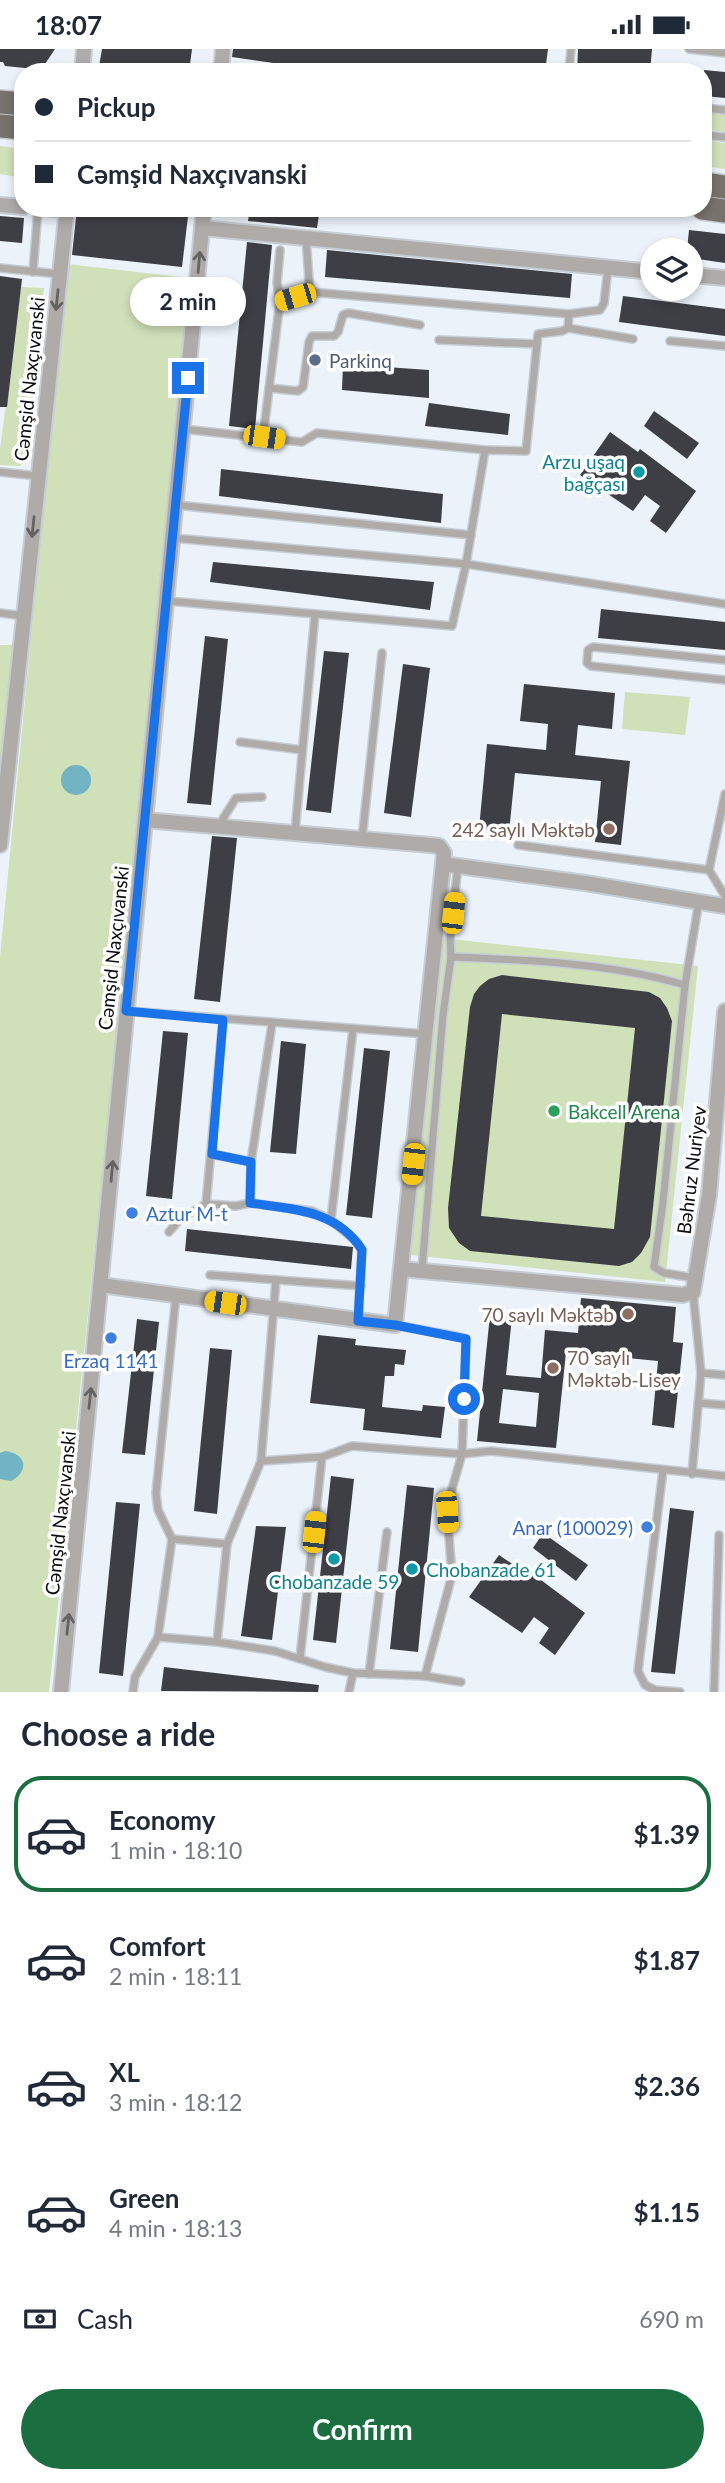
<!DOCTYPE html>
<html lang="en">
<head>
<meta charset="utf-8">
<style>
  body { margin:0; font-family:Lato,sans-serif; background:#f6f6f7; color:#1f2937; height:100vh; display:flex; flex-direction:column; font-size:26px; white-space:nowrap }
  * { box-sizing:border-box; margin:0 }
  p { font-size:23px; color:#747a83 }
  .icon { flex:none; width:38px; height:38px; fill:none; stroke:currentColor; stroke-width:2; stroke-linecap:round; stroke-linejoin:round }
  .map { position:relative; height:1643px; overflow:hidden }
  .sheet { display:flex; flex-direction:column; background:#fff; flex:1 }
  .sheet>* { flex:none }
  .hud { position:absolute; left:14px; top:14px; width:698px; height:154px; border-radius:28px; box-shadow:0 4px 10px #0003; display:grid; align-content:center; height:154px; padding:0 21px; background:#fff }
  .fabs { position:absolute; left:640px; top:189px; display:grid; gap:14px }
  .fabs a { display:grid; place-items:center; width:63px; height:63px; border-radius:50%; background:#fff; box-shadow:0 4px 10px #0003; font-size:35px }
  .end { position:absolute; width:32px; height:32px; margin:-16px; border:9px solid #1a73e8; background:#fff; box-shadow:0 0 0 4px #fff }
  .from { border-radius:50% }
  .bubble { position:absolute; height:49px; border-radius:24px; background:#fff; box-shadow:0 4px 10px #0003; font-size:23px; font-weight:700; line-height:49px; text-align:center }
  .car { position:absolute; width:21px; height:42px; margin:-21px -10px; border-radius:9px; box-shadow:0 0 5px 2px #0007; background:linear-gradient(#f5c518 24%,#345 0 40%,#f5c518 0 76%,#345 0 86%,#f5c518 0) }
  .hud b { display:flex; align-items:center; gap:24px; height:66px; font-size:26px }
  .hud b+b { border-top:2px solid #e0e1e3 }
  .hud i { width:18px; height:18px; background:#1f2937 }
  ul { padding:0; list-style:none }
  li { display:flex; align-items:center; gap:21px; height:116px; margin:0 14px 10px; padding:0 7px; border:4px solid transparent; border-radius:28px }
  li div { flex:1 }
  li b { display:block; font-size:26px }
  li em { font-style:normal; font-weight:700 }
  li.current { border-color:#1b6e40 }
  li>.icon { width:63px; height:63px; stroke-width:1.5 }
  h2 { padding:0 21px; font-size:32px; line-height:84px }
  .pay { display:flex; align-items:center; gap:18px; height:77px; padding:0 21px; font-size:26px }
  .pay p { margin-inline-start:auto }
  .button { display:flex; gap:14px; margin-top:auto; padding:14px 21px }
  .button a { flex:1; height:80px; border-radius:42px; background:#1b6e40; color:#fff; font-size:28px; font-weight:700; line-height:80px; text-align:center }
  .status { display:flex; justify-content:space-between; align-items:center; height:49px; padding:0 35px; background:#fff; direction:ltr }
  .status svg { height:19px; fill:currentColor }
  .map>svg:first-child { display:block }
  .green { fill:#d0e0b9 }
  .water { fill:#72b4c4 }
  .building { fill:#3e3e45; fill-rule:evenodd }
  .lines { fill:none; stroke-linecap:round; stroke-linejoin:round }
  .service-casing { stroke:#c7cdd4; stroke-width:10 }
  .minor-casing { stroke:#c7cdd4; stroke-width:18 }
  .primary-casing { stroke:#c7cdd4; stroke-width:26 }
  .service { stroke:#afaba8; stroke-width:7 }
  .minor { stroke:#afaba8; stroke-width:14 }
  .primary { stroke:#78726c; stroke-width:23 }
  .oneway { stroke:#646363 }
  .route { stroke:#1a73e8; stroke-width:9 }
  .service-dot { fill:#5c6f8a; stroke:#fff; stroke-width:2.5 }
  .culture-dot { fill:#0f9aa8; stroke:#fff; stroke-width:2.5 }
  .education-dot { fill:#8d6e63; stroke:#fff; stroke-width:2.5 }
  .leisure-dot { fill:#2e9e5b; stroke:#fff; stroke-width:2.5 }
  .shop-dot { fill:#3f7fe0; stroke:#fff; stroke-width:2.5 }
  .labels { text-anchor:middle; dominant-baseline:central; stroke-width:7; stroke-linejoin:round; paint-order:stroke }
  .service-label { font-size:19px; fill:#4e5e75; stroke:#fff; text-anchor:start }
  .street-label { font-size:19px; fill:#090b0e; stroke:#fff }
  .culture-label { font-size:19px; fill:#0d838f; stroke:#fff; text-anchor:end }
  .education-label { font-size:19px; fill:#785e54; stroke:#fff; text-anchor:end }
  .leisure-label { font-size:19px; fill:#27864d; stroke:#fff; text-anchor:start }
  .shop-label { font-size:19px; fill:#366cbe; stroke:#fff; text-anchor:start }
</style>
</head>
<body>
<div class="status"><b>18:07</b><svg viewBox="0 0 49 12"><path d="M0 12V9h3v3zM5 12V6h3v6zM10 12V3h3v9zM15 12V0h3v12zM26 1h20v11H26zM47 4h2v5h-2z"/></svg></div>
<div class="map">
<svg width="725" height="1643" viewBox="0 0 725 1643">
  <rect width="100%" height="100%" fill="#ebf2fa"/>
  <g class="green">
    <polygon points="704,63 725,65 725,83 704,80"/>
    <polygon points="704,91 725,94 725,120 704,117"/>
    <polygon points="0,97 23,100 23,129 0,125"/>
    <polygon points="67,215 190,229 135,801 115,1088 104,1109 49,1643 0,1643 0,908"/>
    <polygon points="21,238 44,239 25,411 20,417 0,416 0,401"/>
    <polygon points="0,596 13,596 0,720"/>
    <polygon points="625,643 690,648 685,686 622,680"/>
    <polygon points="442,889 698,917 665,1233 411,1206"/>
  </g>
  <g class="water">
    <circle cx="76" cy="731" r="15"/>
    <path d="M 5,1402 C 26,1404 30,1422 11,1432 L 0,1430 L 0,1404 Z"/>
  </g>
  <g class="building">
    <polygon points="0,0 55,0 45,15 35,20 5,17 3,13 0,13"/>
    <polygon points="102,0 192,0 189,23 98,23"/>
    <polygon points="233,0 548,0 545,23 309,23 309,19 232,8"/>
    <polygon points="578,0 652,0 650,23 577,23"/>
    <polygon points="704,21 725,23 725,49 704,47"/>
    <polygon points="77,159 189,159 182,218 72,206"/>
    <polygon points="250,159 320,159 317,179 248,172"/>
    <polygon points="0,167 24,169 22,194 0,192"/>
    <polygon points="689,181 725,185 725,214 691,209 691,201 687,201"/>
    <polygon points="247,193 272,196 255,380 229,377"/>
    <polygon points="327,201 572,225 570,249 325,228"/>
    <polygon points="0,227 22,230 7,358 0,358"/>
    <polygon points="623,247 725,260 725,287 619,273"/>
    <polygon points="343,315 429,321 429,349 342,341"/>
    <polygon points="429,354 510,365 508,386 425,377"/>
    <polygon points="654,362 699,394 687,410 644,377"/>
    <polygon points="610,383 638,403 640,400 696,442 666,484 650,472 660,457 645,446 633,462 580,426"/>
    <polygon points="221,420 443,445 441,474 219,447"/>
    <polygon points="213,513 434,533 430,561 210,533"/>
    <polygon points="601,560 725,573 725,601 598,589"/>
    <polygon points="205,587 228,590 211,756 187,754"/>
    <polygon points="324,602 349,604 331,764 306,761"/>
    <polygon points="403,615 430,619 411,768 384,764"/>
    <polygon points="524,635 615,644 612,680 578,676 575,706 630,712 621,796 595,793 601,732 515,724 509,783 479,780 487,695 546,701 548,675 520,672"/>
    <polygon points="212,787 237,789 220,953 194,950"/>
    <path d="M 502,926 L 649,943 L 660,949 L 667,959 L 672,972 L 650,1188 L 641,1204 L 632,1213 L 619,1217 L 470,1202 L 459,1194 L 449,1179 L 448,1159 L 470,958 L 474,945 L 480,937 L 489,930 ZM 502,965 L 635,979 L 614,1180 L 481,1167 Z"/>
    <polygon points="163,982 188,984 172,1150 146,1147"/>
    <polygon points="281,992 306,995 296,1105 270,1103"/>
    <polygon points="364,999 390,1002 372,1169 346,1166"/>
    <polygon points="187,1180 353,1198 351,1220 185,1202"/>
    <path d="M 581,1249 L 676,1258 L 673,1293 L 683,1294 L 674,1379 L 652,1376 L 658,1312 L 566,1303 L 556,1399 L 477,1392 L 490,1266 L 512,1268 L 506,1326 L 541,1329 L 545,1281 L 578,1284 ZM 503,1340 L 539,1344 L 536,1378 L 499,1374 Z"/>
    <polygon points="137,1270 159,1273 145,1406 122,1404"/>
    <polygon points="318,1286 356,1290 355,1296 406,1301 404,1316 395,1315 394,1327 385,1327 382,1358 422,1362 423,1356 445,1358 441,1389 363,1381 365,1360 310,1354"/>
    <polygon points="210,1299 232,1301 217,1465 194,1462"/>
    <polygon points="331,1427 354,1430 336,1594 313,1591"/>
    <polygon points="407,1436 434,1439 418,1603 390,1600"/>
    <polygon points="116,1453 140,1455 123,1627 99,1624"/>
    <polygon points="670,1459 694,1462 675,1625 651,1623"/>
    <polygon points="256,1477 286,1478 272,1591 241,1587"/>
    <polygon points="543,1484 588,1516 576,1532 533,1499"/>
    <polygon points="499,1506 527,1525 529,1522 585,1564 555,1606 539,1594 549,1579 534,1568 522,1584 469,1548"/>
    <polygon points="164,1618 319,1636 318,1643 161,1642"/>
  </g>
  <g class="lines">
    <g class="service-casing">
      <g id="service">
        <polyline points="689,0 725,4"/>
        <polyline points="569,23 571,0"/>
        <polyline points="704,59 725,61"/>
        <polyline points="704,86 725,88"/>
        <polyline points="306,190 310,243"/>
        <polyline points="280,201 277,234 280,252"/>
        <polyline points="0,219 59,225"/>
        <polyline points="33,223 38,159"/>
        <polyline points="568,279 633,290"/>
        <polyline points="439,291 537,295"/>
        <polyline points="670,292 725,297"/>
        <polyline points="269,339 298,342 303,338 309,293 312,287 334,287 338,283 343,266 348,264 420,276"/>
        <polyline points="183,380 302,393 317,384 485,401"/>
        <polyline points="263,388 280,252 310,243 569,265"/>
        <polyline points="0,423 38,427"/>
        <polyline points="176,456 471,486"/>
        <polyline points="173,489 466,515 725,555"/>
        <polyline points="168,552 452,577 466,515 485,401 526,402 538,285 562,282 568,279 569,265 600,261 604,254 608,219"/>
        <polyline points="0,564 24,567"/>
        <polyline points="725,611 593,598 588,601 587,614 591,617 725,631"/>
        <polyline points="240,693 302,701"/>
        <polyline points="725,745 709,821 725,847"/>
        <polyline points="219,776 236,749 262,748"/>
        <polyline points="295,783 315,565"/>
        <polyline points="362,790 382,604"/>
        <polyline points="518,796 709,821"/>
        <polyline points="451,908 450,888 458,817"/>
        <polyline points="685,936 699,852"/>
        <polyline points="127,962 426,985"/>
        <polyline points="223,971 206,1155 236,1157 250,1154 312,1162 331,1171 357,1193 362,1201 358,1270"/>
        <polyline points="212,1105 251,1113"/>
        <polyline points="250,1154 251,1113 272,975"/>
        <polyline points="331,1171 353,980"/>
        <polyline points="169,1183 180,1170 206,1155"/>
        <path d="M 422,1221 L 443,966 L 451,908 C 529,911 610,914 685,936 L 663,1153 L 654,1218 L 664,1224 L 695,1229"/>
        <polyline points="210,1226 361,1237"/>
        <polyline points="395,1276 460,1288 466,1290 466,1295 462,1405 450,1447 447,1463 452,1526 425,1627"/>
        <polyline points="701,1324 725,1326"/>
        <polyline points="698,1354 725,1356"/>
        <polyline points="261,1412 276,1231"/>
        <polyline points="663,1421 638,1622 645,1636 655,1641 680,1643"/>
        <polyline points="692,1425 701,1324 693,1243"/>
        <polyline points="172,1490 158,1461 156,1444 176,1247"/>
        <polyline points="158,1588 217,1593 275,1602 325,1618 353,1624 425,1627 461,1633"/>
        <polyline points="217,1593 227,1495"/>
        <polyline points="300,1609 322,1408"/>
        <polyline points="369,1625 387,1483"/>
        <polyline points="133,1643 135,1628 158,1588 172,1490 227,1495 261,1412 322,1408 352,1397 462,1405 491,1402 725,1427"/>
        <polyline points="349,1643 353,1624"/>
        <polyline points="714,1643 719,1486"/>
      </g>
    </g>
    <g class="minor-casing">
      <g id="minor">
        <polyline points="82,23 84,0"/>
        <polyline points="221,23 223,0"/>
        <polyline points="0,156 23,158"/>
        <polyline points="42,159 66,161"/>
        <polyline points="202,179 653,223"/>
        <polyline points="691,226 725,229"/>
        <polyline points="0,796 67,159"/>
        <polyline points="443,815 585,834 725,857"/>
        <polyline points="401,1220 683,1246 693,1243 709,1146 725,962"/>
        <polyline points="101,1236 395,1276 443,815 444,804 439,797 430,796 145,771"/>
        <polyline points="61,1643 204,159"/>
      </g>
    </g>
    <g class="primary-casing">
      <g id="primary">
        <polyline points="0,53 23,55"/>
        <polyline points="0,77 23,79"/>
        <polyline points="704,135 725,138"/>
        <polyline points="703,159 725,162"/>
      </g>
    </g>
    <use href="#service" class="service"/>
    <use href="#minor" class="minor"/>
    <use href="#primary" class="primary"/>
  </g>
  <defs><path id="oneway-shaft" d="M-6 0H5M1.5-3L5.5 0L1.5 3" fill="none" stroke-width="1.6" stroke-linecap="round" stroke-linejoin="round" transform="scale(1.75)"/></defs>
  <g class="oneway">
    <use href="#oneway-shaft" transform="translate(199 213) rotate(-85)"/>
    <use href="#oneway-shaft" transform="translate(57 251) rotate(96)"/>
    <use href="#oneway-shaft" transform="translate(33 478) rotate(96)"/>
    <use href="#oneway-shaft" transform="translate(112 1122) rotate(-85)"/>
    <use href="#oneway-shaft" transform="translate(90 1349) rotate(-84)"/>
    <use href="#oneway-shaft" transform="translate(68 1575) rotate(-84)"/>
  </g>
  <g class="lines">
    <path class="route" d="M 188,329 L 126,962 L 223,971 L 212,1105 L 251,1113 L 250,1154 C 292,1160 337,1161 362,1201 L 358,1272 L 395,1276 L 466,1290 L 464,1350"/>
  </g>
  <circle class="service-dot" cx="315" cy="311" r="7"/>
  <g class="culture-dot">
    <circle cx="639" cy="423" r="7"/>
    <circle cx="334" cy="1510" r="7"/>
    <circle cx="412" cy="1520" r="7"/>
  </g>
  <g class="education-dot">
    <circle cx="609" cy="780" r="7"/>
    <circle cx="628" cy="1265" r="7"/>
    <circle cx="553" cy="1319" r="7"/>
  </g>
  <circle class="leisure-dot" cx="554" cy="1062" r="7"/>
  <g class="shop-dot">
    <circle cx="132" cy="1164" r="7"/>
    <circle cx="111" cy="1289" r="7"/>
    <circle cx="647" cy="1478" r="7"/>
  </g>
  <g class="labels">
    <g class="service-label">
      <text x="329" y="311">Parkinq</text>
    </g>
    <g class="street-label">
      <text transform="translate(29 330) rotate(-84)">Cəmşid Naxçıvanski</text>
      <text transform="translate(113 899) rotate(-84)">Cəmşid Naxçıvanski</text>
      <text transform="translate(691 1121) rotate(-83)">Bəhruz Nuriyev</text>
      <text transform="translate(60 1464) rotate(-84)">Cəmşid Naxçıvanski</text>
    </g>
    <g class="culture-label">
      <text x="625" y="412">Arzu uşaq<tspan x="625" dy="22">bağçası</tspan></text>
      <text x="426" y="1520" text-anchor="start">Chobanzade 61</text>
      <text x="334" y="1532" text-anchor="middle">Chobanzade 59</text>
    </g>
    <g class="education-label">
      <text x="595" y="780">242 saylı Məktəb</text>
      <text x="614" y="1265">70 saylı Məktəb</text>
      <text x="567" y="1308" text-anchor="start">70 saylı<tspan x="567" dy="22">Məktəb-Lisey</tspan></text>
    </g>
    <g class="leisure-label">
      <text x="568" y="1062">Bakcell Arena</text>
    </g>
    <g class="shop-label">
      <text x="146" y="1164">Aztur M-t</text>
      <text x="111" y="1311" text-anchor="middle">Erzaq 1141</text>
      <text x="633" y="1478" text-anchor="end">Anar (100029)</text>
    </g>
  </g>
</svg>
<div class="fabs">
<a><svg class="icon" aria-label="layers" viewBox="0 0 24 24"><path d="M12 4l9 5-9 5-9-5zM3 14l9 5 9-5"/></svg></a>
</div>
<i class="end from" style="left:464px;top:1350px"></i>
<i class="end" style="left:188px;top:329px"></i>
<div class="bubble" style="left:130px;top:228px;width:116px">2 min</div>
<i class="car" style="left:295px;top:248px;rotate:253deg"></i>
<i class="car" style="left:264px;top:388px;rotate:98deg"></i>
<i class="car" style="left:453px;top:864px;rotate:6deg"></i>
<i class="car" style="left:413px;top:1115px;rotate:186deg"></i>
<i class="car" style="left:225px;top:1254px;rotate:278deg"></i>
<i class="car" style="left:447px;top:1463px;rotate:176deg"></i>
<i class="car" style="left:314px;top:1483px;rotate:6deg"></i>
<div class="hud">
<b><i class="from"></i>Pickup</b>
<b><i></i>Cəmşid Naxçıvanski</b>
</div>
</div>
<section class="sheet">
<h2>Choose a ride</h2>
<ul>
<li class="current"><svg class="icon" aria-label="car" viewBox="0 0 24 24"><path d="M5 17H2v-5l4-1 3-4h7l3 4 3 1v5h-3M9 17h6M6 11h13"/><circle cx="7" cy="17" r="2"/><circle cx="17" cy="17" r="2"/></svg><div><b>Economy</b><p>1 min · 18:10</p></div><em>$1.39</em></li>
<li><svg class="icon" aria-label="car" viewBox="0 0 24 24"><path d="M5 17H2v-5l4-1 3-4h7l3 4 3 1v5h-3M9 17h6M6 11h13"/><circle cx="7" cy="17" r="2"/><circle cx="17" cy="17" r="2"/></svg><div><b>Comfort</b><p>2 min · 18:11</p></div><em>$1.87</em></li>
<li><svg class="icon" aria-label="car" viewBox="0 0 24 24"><path d="M5 17H2v-5l4-1 3-4h7l3 4 3 1v5h-3M9 17h6M6 11h13"/><circle cx="7" cy="17" r="2"/><circle cx="17" cy="17" r="2"/></svg><div><b>XL</b><p>3 min · 18:12</p></div><em>$2.36</em></li>
<li><svg class="icon" aria-label="car" viewBox="0 0 24 24"><path d="M5 17H2v-5l4-1 3-4h7l3 4 3 1v5h-3M9 17h6M6 11h13"/><circle cx="7" cy="17" r="2"/><circle cx="17" cy="17" r="2"/></svg><div><b>Green</b><p>4 min · 18:13</p></div><em>$1.15</em></li>
</ul>
<div class="pay"><svg class="icon" aria-label="cash" viewBox="0 0 24 24"><path d="M3 7h18v10H3z"/><circle cx="12" cy="12" r="2"/></svg>Cash<p>690 m</p></div>
<div class="button"><a>Confirm</a></div>
</section>
</body>
</html>
